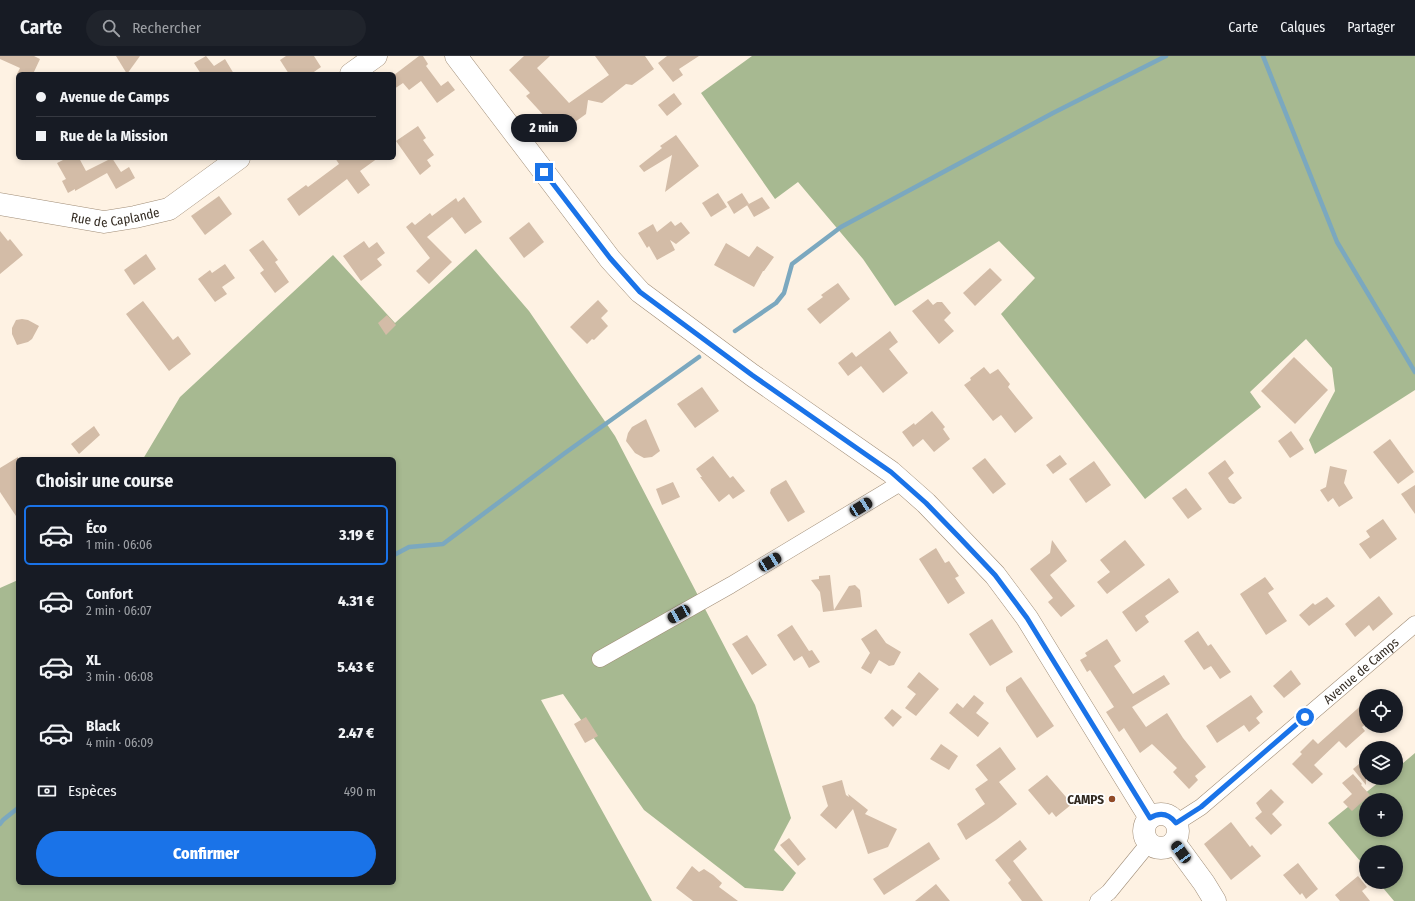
<!DOCTYPE html>
<html lang="fr">
<head>
<meta charset="utf-8">
<style>
  body { margin:0; font-family:"Fira Sans Condensed",sans-serif; background:#20242c; color:#f1f3f6; height:100vh; display:flex; flex-direction:column; font-size:15px; white-space:nowrap }
  * { box-sizing:border-box; margin:0 }
  p { font-size:13px; color:#9ea1a6 }
  .icon { flex:none; width:22px; height:22px; fill:none; stroke:currentColor; stroke-width:2; stroke-linecap:round; stroke-linejoin:round }
  .map { position:relative; flex:1; overflow:hidden }
  .drawer { position:absolute; left:16px; top:401px; width:380px; height:428px; display:flex; flex-direction:column; background:#171b24; border-radius:6px; box-shadow:0 2px 6px #0003 }
  .drawer>* { flex:none }
  .banner { position:absolute; left:16px; top:16px; width:380px; height:88px; border-radius:6px; box-shadow:0 2px 6px #0003; display:grid; align-content:center; height:88px; padding:0 20px; background:#171b24 }
  .buttons { position:absolute; left:1359px; top:633px; display:grid; gap:8px }
  .buttons a { display:grid; place-items:center; width:44px; height:44px; border-radius:50%; background:#171b24; box-shadow:0 2px 6px #0003; font-size:20px }
  .end { position:absolute; width:18px; height:18px; margin:-9px; border:5px solid #1a73e8; background:#fff; box-shadow:0 0 0 2px #fff }
  .from { border-radius:50% }
  .bubble { position:absolute; height:28px; border-radius:14px; background:#171b24; box-shadow:0 2px 6px #0003; font-size:13px; font-weight:800; line-height:28px; text-align:center }
  .car { position:absolute; width:12px; height:24px; margin:-12px -6px; border-radius:5px; box-shadow:0 0 3px 1px #0007; background:linear-gradient(#222 24%,#8ab4d8 0 40%,#222 0 76%,#8ab4d8 0 86%,#222 0) }
  .banner b { display:flex; align-items:center; gap:14px; height:38px; font-size:15px }
  .banner b+b { border-top:1px solid #363941 }
  .banner i { width:10px; height:10px; background:#f1f3f6 }
  ul { padding:0; list-style:none }
  li { display:flex; align-items:center; gap:12px; height:60px; margin:0 8px 6px; padding:0 12px; border:2px solid transparent; border-radius:6px }
  li div { flex:1 }
  li b { display:block; font-size:15px }
  li em { font-style:normal; font-weight:800 }
  li.active { border-color:#1a73e8 }
  li>.icon { width:36px; height:36px; stroke-width:1.5 }
  h2 { padding:0 20px; font-size:18px; line-height:48px }
  .pay { display:flex; align-items:center; gap:10px; height:44px; padding:0 20px; font-size:15px }
  .pay p { margin-inline-start:auto }
  .primary-button { display:flex; gap:8px; margin-top:auto; padding:8px 20px }
  .primary-button a { flex:1; height:46px; border-radius:24px; background:#1a73e8; color:#fff; font-size:16px; font-weight:800; line-height:46px; text-align:center }
  header { display:flex; align-items:center; gap:24px; box-sizing:border-box; height:56px; padding:0 20px; background:#171b24; border-bottom:1px solid #363941 }
  header strong { font-size:19px }
  nav { display:flex; gap:22px; margin-inline-start:auto; font-size:14px }
  .search { width:280px; height:36px; background:#20242c; display:flex; align-items:center; gap:10px; box-sizing:border-box; padding:0 14px; border-radius:22px; color:#9ea1a6; font-size:15px }
  .map>svg:first-child { display:block }
  .forest { fill:#a7b991; fill-rule:evenodd }
  .lines { fill:none; stroke-linecap:round; stroke-linejoin:round }
  .stream { stroke:#7ba8bf; stroke-width:4.5 }
  .building { fill:#d3bca7 }
  .street-casing { stroke:#a08d77; stroke-width:17 }
  .secondary-casing { stroke:#a08d77; stroke-width:23 }
  .street { stroke:#fff; stroke-width:16 }
  .secondary { stroke:#fff; stroke-width:22 }
  .route { stroke:#1a73e8; stroke-width:5 }
  .poi-dot { fill:#914a26; stroke:#fff; stroke-width:1.5 }
  .labels { text-anchor:middle; dominant-baseline:central; stroke-width:3.5; stroke-linejoin:round; paint-order:stroke }
  .street-label { font-size:13px; fill:#332b22; stroke:#fff }
  .poi-label { font-size:13px; font-weight:bold; fill:#332b22; stroke:#fff; text-anchor:end }
</style>
</head>
<body>
<header>
<strong>Carte</strong>
<div class="search"><svg class="icon" aria-label="search" viewBox="0 0 24 24"><circle cx="10" cy="10" r="6"/><path d="M15 15l6 6"/></svg>Rechercher</div>
<nav><a>Carte</a><a>Calques</a><a>Partager</a></nav>
</header>
<div class="map">
<svg width="1415" height="845" viewBox="0 0 1415 845">
  <rect width="100%" height="100%" fill="#fef2e3"/>
  <g class="forest">
    <polygon points="752,0 1415,0 1415,334 1315,398 1309,384 1335,335 1332,312 1306,283 1250,336 1261,351 1145,443 1001,258 1035,222 999,185 895,250 863,203 798,126 775,143 701,37"/>
    <polygon points="476,193 529,255 615,380 755,649 791,762 774,794 796,817 783,835 745,832 644,754 563,638 541,644 652,845 0,845 0,532 18,524 18,827 394,827 394,403 143,403 180,341 333,199 395,267"/>
    <path d="M 1415,697 L 1415,845 L 1394,845 L 1378,826 L 1396,826 L 1396,796 L 1366,796 L 1366,812 L 1328,767 L 1384,722 L 1396,722 L 1396,713 ZM 1366,744 L 1396,744 L 1396,774 L 1366,774 Z"/>
  </g>
  <g class="lines">
    <g class="stream">
      <polyline points="1263,0 1337,186 1415,316"/>
      <polyline points="735,275 776,247 784,237 792,208 841,171 1053,57 1166,0"/>
      <polyline points="394,499 409,491 443,488 565,397 699,301"/>
      <polyline points="0,768 3,764 18,752"/>
    </g>
  </g>
  <g class="building">
    <polygon points="0,0 34,0 40,3 33,18 17,18 20,12 0,3"/>
    <polygon points="116,0 140,0 127,18"/>
    <polygon points="206,0 214,10 225,3 234,18 201,18 194,7"/>
    <polygon points="286,0 314,0 321,11 311,18 289,18 280,4"/>
    <polygon points="419,0 423,0 428,8 426,10 441,30 448,25 455,34 437,47 421,25 409,34 403,27 394,33 394,19"/>
    <polygon points="524,0 550,0 537,12 569,47 609,19 595,0 645,0 654,13 632,29 626,28 602,47 588,44 586,58 553,82 542,67 547,63 526,40 530,37 509,14"/>
    <polygon points="667,0 699,0 679,13 683,19 673,26 658,7"/>
    <polygon points="674,37 682,48 667,60 658,49"/>
    <polygon points="418,70 426,82 423,84 434,99 427,104 431,110 420,119 396,85"/>
    <polygon points="676,79 699,110 665,136 672,99 644,116 639,110 662,92 660,90"/>
    <polygon points="67,102 79,102 86,115 112,102 121,116 129,111 135,122 116,133 107,117 75,135 75,133 68,137 62,125 66,123 57,107"/>
    <polygon points="335,102 378,102 360,115 370,129 358,138 347,123 299,160 287,143 306,129 308,131 339,108"/>
    <polygon points="718,137 727,151 711,161 702,147"/>
    <polygon points="742,137 749,148 734,158 727,146"/>
    <polygon points="219,140 232,158 205,179 191,160"/>
    <polygon points="464,141 482,166 465,178 452,161 427,181 452,206 429,228 416,215 430,202 406,171 412,166 415,169 430,157 432,160 456,142 458,146"/>
    <polygon points="762,141 770,152 754,161 747,149"/>
    <polygon points="671,165 675,170 681,166 690,177 676,188 670,184 675,194 657,204 649,190 647,192 638,177 653,168 657,176"/>
    <polygon points="529,166 544,186 524,202 509,182"/>
    <polygon points="0,175 8,185 10,183 23,199 0,218"/>
    <polygon points="263,184 278,204 275,206 289,226 275,237 260,217 264,214 249,194"/>
    <polygon points="364,185 369,192 377,186 385,197 377,203 382,209 361,225 343,200"/>
    <polygon points="726,187 749,201 757,190 774,201 764,215 763,215 754,231 714,209"/>
    <polygon points="146,198 156,213 134,229 124,214"/>
    <polygon points="225,208 235,222 222,231 227,238 215,246 198,223 210,214 212,217"/>
    <polygon points="990,212 1002,224 975,250 963,237"/>
    <polygon points="838,227 850,243 820,268 807,253 823,241 821,239"/>
    <polygon points="928,243 933,249 937,246 942,246 951,257 944,264 954,275 939,288 912,255"/>
    <polygon points="598,244 608,255 601,262 608,270 594,284 592,283 587,288 570,271"/>
    <polygon points="143,245 173,284 178,280 191,298 169,315 126,258"/>
    <polygon points="387,259 396,269 386,279 378,267"/>
    <polygon points="22,263 28,264 39,270 32,283 28,286 17,289 12,278 12,272 16,264"/>
    <polygon points="890,275 898,286 889,293 908,317 883,337 861,310 848,320 838,307 852,296 856,301"/>
    <polygon points="1294,301 1328,334 1295,368 1261,335"/>
    <polygon points="984,311 990,318 998,313 1010,328 1008,331 1033,362 1015,377 1001,359 993,365 964,329 971,324 970,322"/>
    <polygon points="702,331 719,355 695,372 677,348"/>
    <polygon points="932,355 945,371 943,373 950,383 934,396 923,383 913,391 902,376 914,367 915,369"/>
    <polygon points="646,363 660,395 652,401 644,402 635,397 626,385 628,377 632,371"/>
    <polygon points="94,370 100,379 79,398 71,388"/>
    <polygon points="1291,375 1304,393 1290,402 1278,385"/>
    <polygon points="1390,383 1414,416 1398,428 1373,396"/>
    <polygon points="1060,399 1067,408 1053,418 1046,409"/>
    <polygon points="713,400 730,422 733,420 745,435 733,443 729,438 719,446 700,421 702,421 696,413"/>
    <polygon points="18,401 18,463 0,436 0,412"/>
    <polygon points="985,402 1006,428 993,438 972,412"/>
    <polygon points="1225,404 1234,417 1228,422 1242,442 1234,448 1229,447 1208,417"/>
    <polygon points="1094,405 1111,429 1086,447 1069,423"/>
    <polygon points="1330,410 1347,414 1344,427 1353,442 1339,451 1333,442 1328,446 1320,434 1326,431"/>
    <polygon points="786,424 805,456 788,466 770,437 771,433"/>
    <polygon points="673,426 680,441 662,449 656,433"/>
    <polygon points="1415,429 1415,458 1401,438"/>
    <polygon points="1186,432 1202,453 1188,463 1172,442"/>
    <polygon points="1383,463 1397,483 1370,503 1359,488 1370,481 1366,475"/>
    <polygon points="1052,484 1067,505 1050,519 1075,550 1061,561 1048,546 1053,542 1030,513 1050,497"/>
    <polygon points="1125,484 1145,509 1107,538 1097,526 1110,516 1100,504"/>
    <polygon points="936,492 945,507 949,505 959,520 955,522 965,537 948,548 919,503"/>
    <polygon points="830,519 834,554 849,530 855,529 860,534 862,551 823,556 820,536 811,524 819,523 819,520"/>
    <polygon points="1265,521 1274,533 1268,537 1287,565 1266,579 1240,538"/>
    <polygon points="1169,522 1179,536 1145,560 1149,566 1136,576 1122,556"/>
    <polygon points="1379,540 1393,558 1373,575 1369,569 1355,581 1345,568"/>
    <polygon points="1327,541 1335,550 1309,570 1299,559 1313,547 1315,549"/>
    <polygon points="992,563 1013,596 990,610 969,578"/>
    <polygon points="792,569 809,595 812,594 820,606 809,612 802,600 794,605 777,579"/>
    <polygon points="876,573 886,587 901,596 894,609 889,610 879,604 871,618 861,612 870,597 861,583"/>
    <polygon points="1198,575 1208,590 1211,588 1231,616 1220,623 1211,610 1204,614 1184,585"/>
    <polygon points="747,579 767,609 752,619 732,588"/>
    <polygon points="1107,583 1121,605 1114,610 1133,638 1164,619 1170,628 1132,651 1146,671 1167,657 1183,682 1206,711 1195,720 1198,724 1189,733 1173,716 1177,712 1152,688 1140,697 1124,672 1119,676 1106,656 1114,651 1090,614 1087,616 1080,604 1087,600 1085,597"/>
    <polygon points="1291,614 1301,628 1284,642 1273,630"/>
    <polygon points="919,616 939,633 916,660 905,652 916,638 907,631"/>
    <polygon points="1021,621 1054,670 1037,682 1006,635 1006,631"/>
    <polygon points="974,639 984,647 976,657 989,667 978,681 949,657 957,647 963,652"/>
    <polygon points="1251,639 1263,656 1256,662 1260,667 1249,676 1244,669 1217,687 1206,670"/>
    <polygon points="1366,645 1366,668 1362,671 1365,675 1346,692 1339,685 1314,709 1323,718 1312,728 1292,708 1302,698 1300,696 1313,683 1318,688"/>
    <polygon points="892,653 902,661 893,671 884,662"/>
    <polygon points="586,661 598,680 585,687 574,668"/>
    <polygon points="941,688 958,700 949,714 930,703"/>
    <polygon points="1000,691 1016,713 999,726 1017,748 996,764 966,784 957,768 985,748 975,733 988,724 976,709"/>
    <polygon points="1366,702 1366,729 1353,713"/>
    <polygon points="1353,718 1362,728 1361,729 1370,739 1352,755 1343,746 1352,738 1342,727"/>
    <polygon points="1047,719 1072,748 1056,761 1052,756 1049,759 1028,734"/>
    <polygon points="842,724 846,739 849,741 848,738 868,754 865,758 897,773 888,791 868,798 853,753 836,773 820,759 828,750 822,730"/>
    <polygon points="1271,733 1284,746 1272,758 1282,769 1271,779 1255,762 1262,756 1256,747"/>
    <polygon points="1231,766 1250,791 1252,789 1261,800 1231,824 1204,788"/>
    <polygon points="789,782 806,803 798,810 780,789"/>
    <polygon points="1020,784 1027,793 1013,805 1043,845 1022,845 1008,827 1011,824 995,804"/>
    <polygon points="929,786 940,803 884,839 873,823"/>
    <polygon points="1298,807 1318,833 1306,843 1302,837 1300,839 1283,819"/>
    <polygon points="692,810 699,816 704,813 713,819 722,827 719,831 738,845 693,845 676,832"/>
    <polygon points="1358,820 1367,831 1362,835 1370,845 1340,845 1335,839"/>
    <polygon points="936,828 950,845 915,845"/>
  </g>
  <g class="lines">
    <g class="street-casing">
      <g id="street">
        <polyline points="600,603 731,529 902,426"/>
        <path id="s1" d="M 1176,767 L 1201,751 L 1415,568"/>
        <polyline points="1098,845 1109,836 1149,787"/>
      </g>
    </g>
    <g class="secondary-casing">
      <g id="secondary">
        <polyline points="456,0 610,203 640,236 752,319 891,416 926,447 995,519 1027,562 1150,762"/>
        <polyline points="351,18 376,0"/>
        <path id="s2" d="M 0,148 L 104,166 L 135,161 L 169,153 L 239,102"/>
        <circle cx="1161" cy="775" r="17"/>
        <polyline points="1174,786 1204,827 1215,845"/>
      </g>
    </g>
    <use href="#street" class="street"/>
    <use href="#secondary" class="secondary"/>
  </g>
  <g class="lines">
    <path class="route" d="M 544,116 L 610,202 L 640,236 L 752,319 L 891,416 L 926,447 L 958,480 L 995,519 L 1027,562 L 1150,762 C 1160,756 1169,758 1176,767 L 1201,751 L 1305,661"/>
  </g>
  <circle class="poi-dot" cx="1112" cy="743" r="4"/>
  <g class="labels">
    <g class="street-label">
      <text stroke="none"><textPath href="#s2" startOffset="117">Rue de Caplande</textPath></text>
      <text stroke="none"><textPath href="#s1" startOffset="240">Avenue de Camps</textPath></text>
    </g>
    <g class="poi-label">
      <text x="1104" y="743">CAMPS</text>
    </g>
  </g>
</svg>
<div class="buttons">
<a><svg class="icon" aria-label="locate" viewBox="0 0 24 24"><circle cx="12" cy="12" r="6"/><path d="M12 2v4M12 18v4M2 12h4M18 12h4"/></svg></a>
<a><svg class="icon" aria-label="layers" viewBox="0 0 24 24"><path d="M12 4l9 5-9 5-9-5zM3 14l9 5 9-5"/></svg></a>
<a>+</a>
<a>−</a>
</div>
<i class="end from" style="left:1305px;top:661px"></i>
<i class="end" style="left:544px;top:116px"></i>
<div class="bubble" style="left:511px;top:58px;width:66px">2 min</div>
<i class="car" style="left:861px;top:451px;rotate:59deg"></i>
<i class="car" style="left:770px;top:506px;rotate:59deg"></i>
<i class="car" style="left:679px;top:558px;rotate:241deg"></i>
<i class="car" style="left:1181px;top:796px;rotate:324deg"></i>
<div class="banner">
<b><i class="from"></i>Avenue de Camps</b>
<b><i></i>Rue de la Mission</b>
</div>
<section class="drawer">
<h2>Choisir une course</h2>
<ul>
<li class="active"><svg class="icon" aria-label="car" viewBox="0 0 24 24"><path d="M5 17H2v-5l4-1 3-4h7l3 4 3 1v5h-3M9 17h6M6 11h13"/><circle cx="7" cy="17" r="2"/><circle cx="17" cy="17" r="2"/></svg><div><b>Éco</b><p>1 min · 06:06</p></div><em>3.19 €</em></li>
<li><svg class="icon" aria-label="car" viewBox="0 0 24 24"><path d="M5 17H2v-5l4-1 3-4h7l3 4 3 1v5h-3M9 17h6M6 11h13"/><circle cx="7" cy="17" r="2"/><circle cx="17" cy="17" r="2"/></svg><div><b>Confort</b><p>2 min · 06:07</p></div><em>4.31 €</em></li>
<li><svg class="icon" aria-label="car" viewBox="0 0 24 24"><path d="M5 17H2v-5l4-1 3-4h7l3 4 3 1v5h-3M9 17h6M6 11h13"/><circle cx="7" cy="17" r="2"/><circle cx="17" cy="17" r="2"/></svg><div><b>XL</b><p>3 min · 06:08</p></div><em>5.43 €</em></li>
<li><svg class="icon" aria-label="car" viewBox="0 0 24 24"><path d="M5 17H2v-5l4-1 3-4h7l3 4 3 1v5h-3M9 17h6M6 11h13"/><circle cx="7" cy="17" r="2"/><circle cx="17" cy="17" r="2"/></svg><div><b>Black</b><p>4 min · 06:09</p></div><em>2.47 €</em></li>
</ul>
<div class="pay"><svg class="icon" aria-label="cash" viewBox="0 0 24 24"><path d="M3 7h18v10H3z"/><circle cx="12" cy="12" r="2"/></svg>Espèces<p>490 m</p></div>
<div class="primary-button"><a>Confirmer</a></div>
</section>
</div>
</body>
</html>
